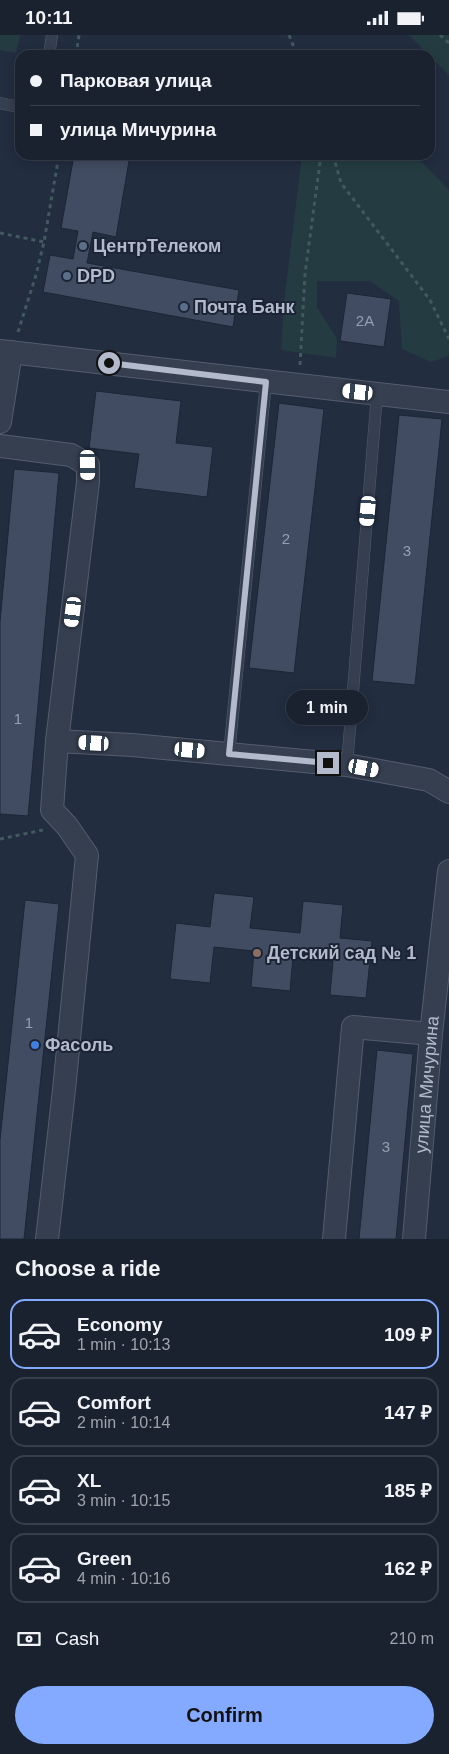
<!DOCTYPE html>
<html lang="en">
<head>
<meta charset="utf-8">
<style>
  body { margin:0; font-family:Helvetica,sans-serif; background:#272f3c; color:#f1f3f6; height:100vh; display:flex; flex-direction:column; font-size:19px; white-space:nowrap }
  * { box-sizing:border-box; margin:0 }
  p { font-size:16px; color:#9fa4ab }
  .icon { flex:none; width:28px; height:28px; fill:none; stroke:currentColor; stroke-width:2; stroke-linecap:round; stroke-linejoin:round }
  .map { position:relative; height:1204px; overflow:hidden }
  .side { display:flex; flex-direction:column; background:#1a2230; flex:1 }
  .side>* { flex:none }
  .top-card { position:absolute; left:15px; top:15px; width:420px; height:110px; border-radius:15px; box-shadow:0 2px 12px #0003,0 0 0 1px #383f4c; display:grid; align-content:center; height:110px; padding:0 15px; background:#1a2230 }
  .end { position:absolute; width:22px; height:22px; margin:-11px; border:6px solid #b2bacb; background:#111; box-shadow:0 0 0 2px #111 }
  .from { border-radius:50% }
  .bubble { position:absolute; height:35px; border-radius:18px; background:#1a2230; box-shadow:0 2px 12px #0003,0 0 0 1px #383f4c; font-size:16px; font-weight:800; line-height:35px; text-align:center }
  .car { position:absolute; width:15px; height:30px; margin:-15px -8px; border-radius:6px; box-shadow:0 0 4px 1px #0007; background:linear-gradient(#fff 24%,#345 0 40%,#fff 0 76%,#345 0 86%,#fff 0) }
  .top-card b { display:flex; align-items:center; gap:18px; height:48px; font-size:19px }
  .top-card b+b { border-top:1px solid #383f4c }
  .top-card i { width:12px; height:12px; background:#f1f3f6 }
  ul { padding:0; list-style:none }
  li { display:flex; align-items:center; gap:15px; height:70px; margin:0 10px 8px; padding:0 5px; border:2px solid #383f4c; border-radius:15px }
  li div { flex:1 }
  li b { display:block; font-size:19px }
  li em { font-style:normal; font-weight:800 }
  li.current { border-color:#83aaff }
  li>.icon { width:45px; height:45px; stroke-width:1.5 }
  h2 { padding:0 15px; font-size:22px; line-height:60px }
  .pay { display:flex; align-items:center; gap:12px; height:55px; padding:0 15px; font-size:19px }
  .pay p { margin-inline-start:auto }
  .cta { display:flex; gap:10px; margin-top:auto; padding:10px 15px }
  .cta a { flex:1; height:58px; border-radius:30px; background:#83aaff; color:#111; font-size:20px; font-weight:800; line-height:58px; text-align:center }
  .status { display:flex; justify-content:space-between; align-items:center; height:35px; padding:0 25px; background:#1a2230; direction:ltr }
  .status svg { height:14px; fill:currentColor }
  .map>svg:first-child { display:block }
  .green { fill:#243c41 }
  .building { fill:#414c62; stroke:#1d2637 }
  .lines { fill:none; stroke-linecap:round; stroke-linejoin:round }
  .service-casing { stroke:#545d6e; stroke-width:12 }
  .minor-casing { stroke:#545d6e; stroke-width:24 }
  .path { stroke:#42595e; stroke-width:3; stroke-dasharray:4 4; stroke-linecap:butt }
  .service { stroke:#363f50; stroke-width:11 }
  .minor { stroke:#363f50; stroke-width:22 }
  .route { stroke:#b2bacb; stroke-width:6 }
  .service-dot { fill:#5c6f8a; stroke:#1b2435; stroke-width:2 }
  .education-dot { fill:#8d6e63; stroke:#1b2435; stroke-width:2 }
  .shop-dot { fill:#3f7fe0; stroke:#1b2435; stroke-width:2 }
  .labels { text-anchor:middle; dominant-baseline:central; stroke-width:4; stroke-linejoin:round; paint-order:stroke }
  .number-label { font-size:15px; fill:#969eb1 }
  .poi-label { font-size:18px; font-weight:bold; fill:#b2bacb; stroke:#1b2435; text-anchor:start }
  .street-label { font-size:18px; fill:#b2bacb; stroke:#1b2435 }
</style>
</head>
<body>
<div class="status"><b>10:11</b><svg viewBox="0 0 49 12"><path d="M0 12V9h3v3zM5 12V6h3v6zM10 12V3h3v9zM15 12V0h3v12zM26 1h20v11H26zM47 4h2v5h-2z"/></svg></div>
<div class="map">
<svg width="449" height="1204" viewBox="0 0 449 1204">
  <rect width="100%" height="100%" fill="#222d40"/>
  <g class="green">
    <polygon points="0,0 20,0 16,18 0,15"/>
    <polygon points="409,0 449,0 449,40"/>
    <polygon points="302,120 415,120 449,155 449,321 431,327 402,314 399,266 370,246 317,246 317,272 337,304 336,323 281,315 284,268"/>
  </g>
  <g class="building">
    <polygon points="74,120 130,120 116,202 93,197 87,228 239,255 233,292 43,257 50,220 73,224 78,196 61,193"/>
    <polygon points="347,258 391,264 384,312 340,306"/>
    <polygon points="96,356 181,366 176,408 213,412 207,462 134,453 139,419 89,413"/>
    <polygon points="279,368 324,374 294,638 249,633"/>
    <polygon points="399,380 442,384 415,650 372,646"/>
    <polygon points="14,434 59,438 28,781 0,779 0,587"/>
    <polygon points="214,858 254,862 250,893 300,898 303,866 343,870 340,903 372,906 366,963 330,960 333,926 293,922 290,956 251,952 254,916 214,912 210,948 170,944 176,888 210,892"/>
    <polygon points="25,865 59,869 24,1204 0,1204 0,1105"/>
    <polygon points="377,1015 413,1019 396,1204 359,1204"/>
  </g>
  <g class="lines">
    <g class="service-casing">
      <g id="service">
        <polyline points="49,20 52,0"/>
        <polyline points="0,68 14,71 20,69"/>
        <polyline points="229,719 266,347"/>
        <polyline points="347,730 377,359"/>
      </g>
    </g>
    <g class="minor-casing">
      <g id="minor">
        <polyline points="0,316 449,367"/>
        <polyline points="0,387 11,317"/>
        <polyline points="0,411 71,420 88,430 88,447 57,706 52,775 67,791 87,820 64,1055 47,1204"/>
        <polyline points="57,706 132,710 347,730 429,745 449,757"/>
        <polyline points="334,1204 353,992 431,999"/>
        <path id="s1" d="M 414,1204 L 431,999 L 449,836"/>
      </g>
    </g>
    <g class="path">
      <polyline points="289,0 297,20"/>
      <polyline points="440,0 449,8"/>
      <polyline points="76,20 79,0"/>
      <polyline points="333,120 341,148 430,265 449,304"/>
      <polyline points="0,198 44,207"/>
      <polyline points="18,297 36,240 44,207 59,120"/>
      <polyline points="300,330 305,239 321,120"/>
      <polyline points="0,804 43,795"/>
    </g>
    <use href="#service" class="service"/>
    <use href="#minor" class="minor"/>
  </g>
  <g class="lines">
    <polyline class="route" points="109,328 266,347 229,719 328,728"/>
  </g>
  <g class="service-dot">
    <circle cx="83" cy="211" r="5"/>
    <circle cx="67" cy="241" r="5"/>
    <circle cx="184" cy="272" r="5"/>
  </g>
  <circle class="education-dot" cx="257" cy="918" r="5"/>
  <circle class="shop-dot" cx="35" cy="1010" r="5"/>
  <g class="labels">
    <g class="number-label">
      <text x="365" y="285">2А</text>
      <text x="286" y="503">2</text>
      <text x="407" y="515">3</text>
      <text x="18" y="683">1</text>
      <text x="29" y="987">1</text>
      <text x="386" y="1111">3</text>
    </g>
    <g class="poi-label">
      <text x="93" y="211">ЦентрТелеком</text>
      <text x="77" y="241">DPD</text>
      <text x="194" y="272">Почта Банк</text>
      <text x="267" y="918">Детский сад № 1</text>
      <text x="45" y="1010">Фасоль</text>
    </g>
    <g class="street-label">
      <text stroke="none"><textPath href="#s1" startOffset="155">улица Мичурина</textPath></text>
    </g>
  </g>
</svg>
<i class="end from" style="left:109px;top:328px"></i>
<i class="end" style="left:328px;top:728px"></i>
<div class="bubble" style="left:286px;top:655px;width:82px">1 min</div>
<i class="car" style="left:358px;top:357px;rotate:276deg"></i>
<i class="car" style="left:88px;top:430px;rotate:179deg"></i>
<i class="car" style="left:368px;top:476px;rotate:185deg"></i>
<i class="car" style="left:73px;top:577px;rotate:187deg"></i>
<i class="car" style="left:94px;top:708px;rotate:273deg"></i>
<i class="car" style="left:190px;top:715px;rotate:95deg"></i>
<i class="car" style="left:364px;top:733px;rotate:101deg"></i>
<div class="top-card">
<b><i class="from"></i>Парковая улица</b>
<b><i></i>улица Мичурина</b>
</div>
</div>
<section class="side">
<h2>Choose a ride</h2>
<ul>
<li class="current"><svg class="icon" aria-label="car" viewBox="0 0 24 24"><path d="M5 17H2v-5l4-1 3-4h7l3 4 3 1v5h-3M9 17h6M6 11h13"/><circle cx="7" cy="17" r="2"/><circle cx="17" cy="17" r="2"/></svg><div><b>Economy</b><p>1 min · 10:13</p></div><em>109 ₽</em></li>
<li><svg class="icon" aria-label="car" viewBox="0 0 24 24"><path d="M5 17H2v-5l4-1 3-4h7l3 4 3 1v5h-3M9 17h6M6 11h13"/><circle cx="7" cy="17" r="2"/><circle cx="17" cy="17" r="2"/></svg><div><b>Comfort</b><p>2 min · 10:14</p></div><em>147 ₽</em></li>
<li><svg class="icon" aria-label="car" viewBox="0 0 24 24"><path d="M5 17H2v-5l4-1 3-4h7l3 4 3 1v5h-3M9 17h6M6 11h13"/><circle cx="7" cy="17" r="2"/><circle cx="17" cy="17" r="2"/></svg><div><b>XL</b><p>3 min · 10:15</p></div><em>185 ₽</em></li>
<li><svg class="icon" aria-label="car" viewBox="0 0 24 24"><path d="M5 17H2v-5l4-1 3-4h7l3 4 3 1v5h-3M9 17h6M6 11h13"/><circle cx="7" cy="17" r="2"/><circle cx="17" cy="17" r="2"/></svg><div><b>Green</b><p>4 min · 10:16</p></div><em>162 ₽</em></li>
</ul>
<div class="pay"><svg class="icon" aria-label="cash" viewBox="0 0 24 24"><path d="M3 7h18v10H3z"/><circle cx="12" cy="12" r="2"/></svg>Cash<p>210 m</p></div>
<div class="cta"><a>Confirm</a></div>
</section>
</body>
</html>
